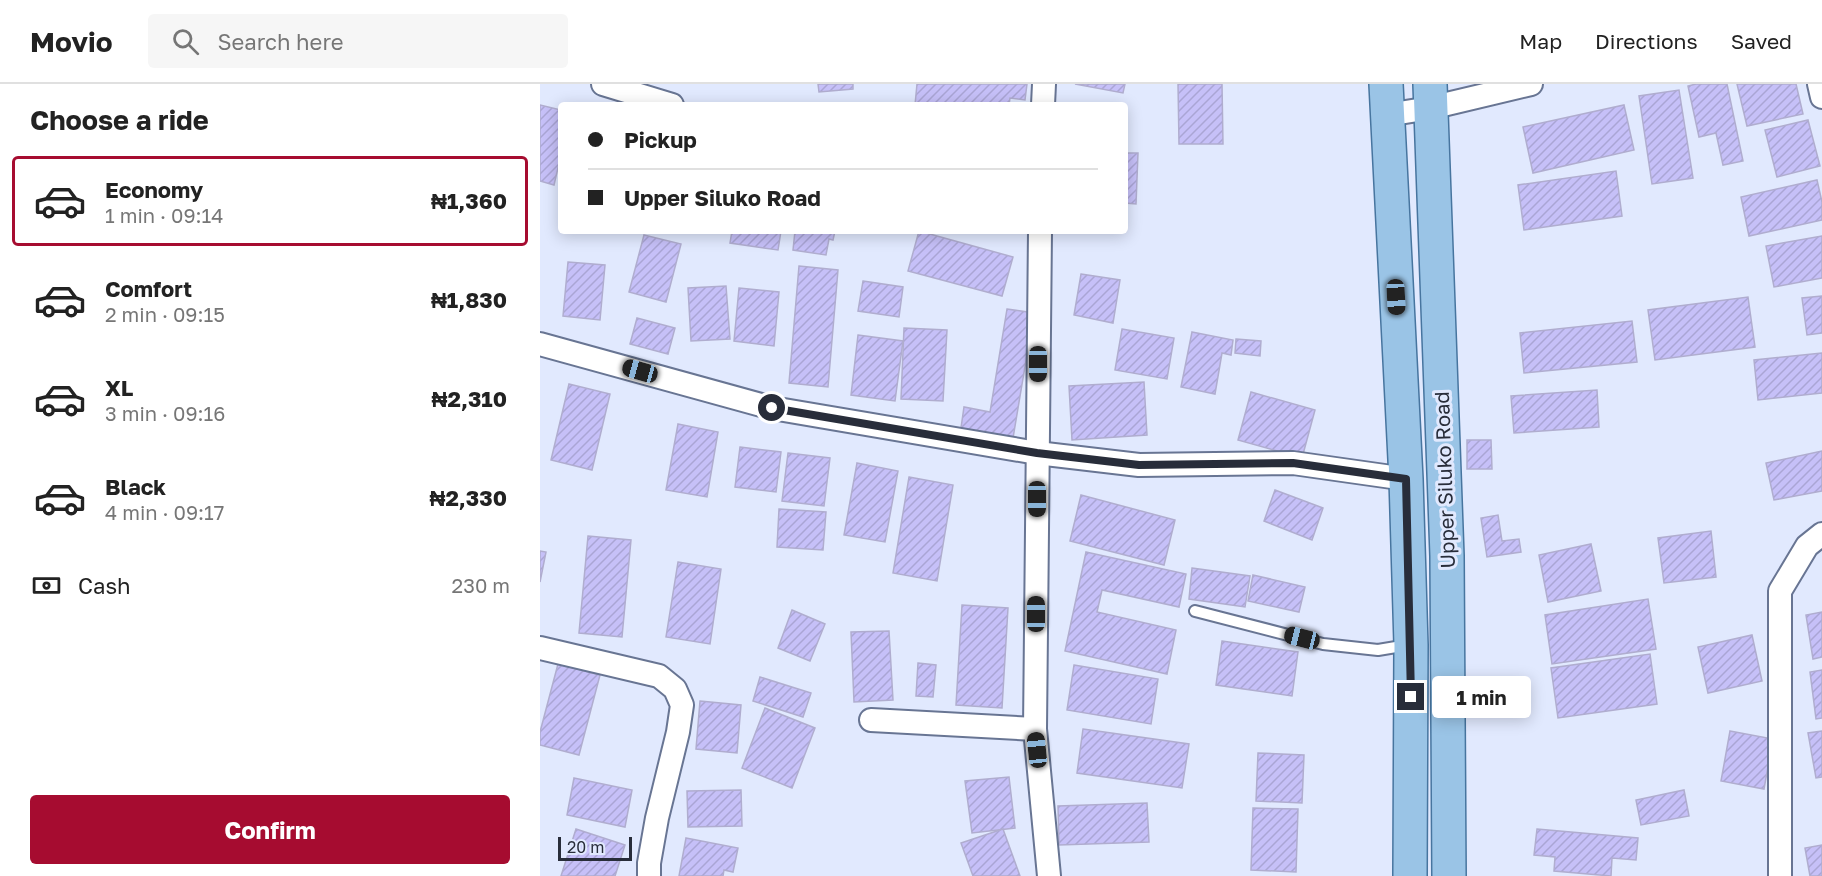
<!DOCTYPE html>
<html lang="en">
<head>
<meta charset="utf-8">
<style>
  body { margin:0; font-family:"Golos Text",sans-serif; background:#f6f6f6; color:#222; height:100vh; display:flex; flex-direction:column; font-size:22px; white-space:nowrap }
  * { box-sizing:border-box; margin:0 }
  p { font-size:20px; color:#767676 }
  .icon { flex:none; width:33px; height:33px; fill:none; stroke:currentColor; stroke-width:2; stroke-linecap:round; stroke-linejoin:round }
  .map { position:relative; flex:1; overflow:hidden }
  .sheet { display:flex; flex-direction:column; background:#fff; width:540px }
  .sheet>* { flex:none }
  .banner { position:absolute; left:18px; top:18px; width:570px; height:132px; border-radius:6px; box-shadow:0 3px 15px #0003; display:grid; align-content:center; height:132px; padding:0 30px; background:#fff }
  .scale { position:absolute; left:18px; bottom:15px; width:74px; box-sizing:border-box; padding-left:6px; border:3px solid #282d3a; border-top:0; font-size:16px; line-height:21px; white-space:nowrap; color:#282d3a; -webkit-text-stroke:4px #e1e9fe; paint-order:stroke }
  .end { position:absolute; width:27px; height:27px; margin:-14px; border:8px solid #282d3a; background:#fff; box-shadow:0 0 0 3px #fff }
  .from { border-radius:50% }
  .bubble { position:absolute; height:42px; border-radius:6px; background:#fff; box-shadow:0 3px 15px #0003; font-size:20px; font-weight:700; line-height:42px; text-align:center }
  .car { position:absolute; width:18px; height:36px; margin:-18px -9px; border-radius:8px; box-shadow:0 0 4px 2px #0007; background:linear-gradient(#222 24%,#8ab4d8 0 40%,#222 0 76%,#8ab4d8 0 86%,#222 0) }
  .banner b { display:flex; align-items:center; gap:21px; height:57px; font-size:22px }
  .banner b+b { border-top:2px solid #e0e0e0 }
  .banner i { width:15px; height:15px; background:#222 }
  ul { padding:0; list-style:none }
  li { display:flex; align-items:center; gap:18px; height:90px; margin:0 12px 9px; padding:0 18px; border:3px solid transparent; border-radius:6px }
  li div { flex:1 }
  li b { display:block; font-size:22px }
  li em { font-style:normal; font-weight:700 }
  li.on { border-color:#a60c30 }
  li>.icon { width:54px; height:54px; stroke-width:1.5 }
  h2 { padding:0 30px; font-size:27px; line-height:72px }
  .pay { display:flex; align-items:center; gap:15px; height:66px; padding:0 30px; font-size:22px }
  .pay p { margin-inline-start:auto }
  .cta { display:flex; gap:12px; margin-top:auto; padding:12px 30px }
  .cta a { flex:1; height:69px; border-radius:6px; background:#a60c30; color:#fff; font-size:24px; font-weight:700; line-height:69px; text-align:center }
  header { display:flex; align-items:center; gap:36px; box-sizing:border-box; height:84px; padding:0 30px; background:#fff; border-bottom:2px solid #e0e0e0 }
  header strong { font-size:28px }
  nav { display:flex; gap:33px; margin-inline-start:auto; font-size:21px }
  .search { width:420px; height:54px; background:#f6f6f6; display:flex; align-items:center; gap:15px; box-sizing:border-box; padding:0 21px; border-radius:6px; color:#767676; font-size:22px }
  main { display:flex; flex:1; min-height:0 }
  .map>svg:first-child { display:block }
  .building { fill:url(#building-hatch); stroke:#b0adcf; stroke-width:1.5 }
  .lines { fill:none; stroke-linecap:round; stroke-linejoin:round }
  .service-casing { stroke:#687593; stroke-width:14 }
  .minor-casing { stroke:#687593; stroke-width:26 }
  .primary-casing { stroke:#47759f; stroke-width:36 }
  .service { stroke:#fff; stroke-width:10 }
  .minor { stroke:#fff; stroke-width:22 }
  .primary { stroke:#9ac4e6; stroke-width:33 }
  .route { stroke:#282d3a; stroke-width:8 }
  .labels { text-anchor:middle; dominant-baseline:central; stroke-width:6; stroke-linejoin:round; paint-order:stroke }
  .street-label { font-size:20px; fill:#282d3a; stroke:#e1e9fe }
</style>
</head>
<body>
<header>
<strong>Movio</strong>
<div class="search"><svg class="icon" aria-label="search" viewBox="0 0 24 24"><circle cx="10" cy="10" r="6"/><path d="M15 15l6 6"/></svg>Search here</div>
<nav><a>Map</a><a>Directions</a><a>Saved</a></nav>
</header>
<main>
<section class="sheet">
<h2>Choose a ride</h2>
<ul>
<li class="on"><svg class="icon" aria-label="car" viewBox="0 0 24 24"><path d="M5 17H2v-5l4-1 3-4h7l3 4 3 1v5h-3M9 17h6M6 11h13"/><circle cx="7" cy="17" r="2"/><circle cx="17" cy="17" r="2"/></svg><div><b>Economy</b><p>1 min · 09:14</p></div><em>₦1,360</em></li>
<li><svg class="icon" aria-label="car" viewBox="0 0 24 24"><path d="M5 17H2v-5l4-1 3-4h7l3 4 3 1v5h-3M9 17h6M6 11h13"/><circle cx="7" cy="17" r="2"/><circle cx="17" cy="17" r="2"/></svg><div><b>Comfort</b><p>2 min · 09:15</p></div><em>₦1,830</em></li>
<li><svg class="icon" aria-label="car" viewBox="0 0 24 24"><path d="M5 17H2v-5l4-1 3-4h7l3 4 3 1v5h-3M9 17h6M6 11h13"/><circle cx="7" cy="17" r="2"/><circle cx="17" cy="17" r="2"/></svg><div><b>XL</b><p>3 min · 09:16</p></div><em>₦2,310</em></li>
<li><svg class="icon" aria-label="car" viewBox="0 0 24 24"><path d="M5 17H2v-5l4-1 3-4h7l3 4 3 1v5h-3M9 17h6M6 11h13"/><circle cx="7" cy="17" r="2"/><circle cx="17" cy="17" r="2"/></svg><div><b>Black</b><p>4 min · 09:17</p></div><em>₦2,330</em></li>
</ul>
<div class="pay"><svg class="icon" aria-label="cash" viewBox="0 0 24 24"><path d="M3 7h18v10H3z"/><circle cx="12" cy="12" r="2"/></svg>Cash<p>230 m</p></div>
<div class="cta"><a>Confirm</a></div>
</section>
<div class="map">
<svg width="1282" height="792" viewBox="0 0 1282 792">
  <defs>
    <pattern id="building-hatch" width="6" height="6" patternUnits="userSpaceOnUse" patternTransform="scale(1.5)"><rect width="6" height="6" fill="#c6c0f8"/><path d="M-1 1l2-2M0 6l6-6M5 7l2-2" fill="none" stroke="#aaa5d5"/></pattern>
  </defs>
  <rect width="100%" height="100%" fill="#e1e9fe"/>
  <g class="building">
    <polygon points="278,0 313,0 313,5 279,8"/>
    <polygon points="377,0 487,0 485,16 470,14 469,21 375,21"/>
    <polygon points="535,0 585,0 583,9"/>
    <polygon points="638,0 682,0 683,60 639,60"/>
    <polygon points="1156,0 1187,0 1203,77 1183,81 1176,49 1159,53 1148,2"/>
    <polygon points="1197,0 1256,0 1263,30 1207,42"/>
    <polygon points="1139,6 1153,94 1112,100 1099,12"/>
    <polygon points="0,21 21,26 21,71 14,101 0,97"/>
    <polygon points="1084,21 1094,66 993,89 983,43"/>
    <polygon points="1268,36 1280,82 1237,93 1225,46"/>
    <polygon points="585,69 598,69 596,120 585,119"/>
    <polygon points="1076,87 1082,132 984,146 978,101"/>
    <polygon points="1277,96 1282,118 1282,136 1209,152 1201,113"/>
    <polygon points="192,147 241,147 238,166 190,159"/>
    <polygon points="255,147 295,147 293,156 289,155 286,171 253,166"/>
    <polygon points="379,147 473,173 462,212 368,187"/>
    <polygon points="104,151 141,160 126,218 89,208"/>
    <polygon points="1282,152 1282,194 1234,203 1226,162"/>
    <polygon points="28,178 65,181 60,236 23,232"/>
    <polygon points="259,182 298,186 288,303 249,299"/>
    <polygon points="541,190 580,196 573,239 534,231"/>
    <polygon points="323,197 363,203 359,233 318,227"/>
    <polygon points="186,202 190,255 151,257 148,204"/>
    <polygon points="199,204 239,208 234,262 194,257"/>
    <polygon points="1282,212 1282,249 1267,251 1262,214"/>
    <polygon points="1208,213 1215,263 1115,276 1108,226"/>
    <polygon points="467,225 494,229 473,354 421,344 424,323 450,328"/>
    <polygon points="97,234 135,244 128,270 90,260"/>
    <polygon points="1092,237 1097,278 984,289 980,249"/>
    <polygon points="364,244 407,246 403,317 361,315"/>
    <polygon points="582,245 634,254 627,295 575,286"/>
    <polygon points="652,248 693,256 691,271 682,269 675,310 641,303"/>
    <polygon points="318,251 363,257 355,317 311,311"/>
    <polygon points="696,255 721,257 720,272 695,269"/>
    <polygon points="1282,269 1282,309 1218,316 1214,276"/>
    <polygon points="604,298 607,351 532,356 529,302"/>
    <polygon points="29,300 70,310 52,386 11,376"/>
    <polygon points="1057,306 1059,343 974,349 971,312"/>
    <polygon points="711,308 775,326 762,374 698,356"/>
    <polygon points="138,340 178,348 167,413 126,406"/>
    <polygon points="927,356 951,356 952,385 927,385"/>
    <polygon points="200,363 241,368 236,408 195,403"/>
    <polygon points="1282,367 1282,407 1234,416 1226,379"/>
    <polygon points="248,369 290,374 284,422 242,417"/>
    <polygon points="317,379 358,387 345,458 304,451"/>
    <polygon points="369,393 413,401 397,497 353,489"/>
    <polygon points="735,406 783,424 772,456 724,437"/>
    <polygon points="541,411 635,436 624,481 530,457"/>
    <polygon points="239,425 286,428 283,466 237,463"/>
    <polygon points="958,431 962,457 979,455 981,468 947,473 941,434"/>
    <polygon points="1171,447 1176,493 1124,499 1118,454"/>
    <polygon points="48,452 91,456 82,553 39,549"/>
    <polygon points="1051,460 1061,507 1008,518 999,471"/>
    <polygon points="0,467 6,468 0,498"/>
    <polygon points="546,468 646,490 639,523 562,506 557,528 636,546 627,590 525,567"/>
    <polygon points="138,478 181,485 170,560 126,553"/>
    <polygon points="652,484 710,492 705,523 649,515"/>
    <polygon points="713,491 765,503 759,528 708,517"/>
    <polygon points="1108,515 1116,565 1012,580 1005,531"/>
    <polygon points="422,521 468,524 462,624 416,621"/>
    <polygon points="252,526 285,540 270,577 238,564"/>
    <polygon points="1282,528 1282,573 1273,575 1266,531"/>
    <polygon points="349,547 353,616 314,618 311,548"/>
    <polygon points="1212,551 1222,597 1168,609 1158,563"/>
    <polygon points="682,557 758,568 752,612 676,601"/>
    <polygon points="1110,570 1117,620 1018,634 1011,584"/>
    <polygon points="378,579 396,581 393,613 376,612"/>
    <polygon points="18,580 60,591 39,671 0,661 0,648"/>
    <polygon points="534,581 618,595 611,640 527,626"/>
    <polygon points="1282,586 1282,634 1276,635 1270,588"/>
    <polygon points="220,593 271,609 263,633 213,617"/>
    <polygon points="160,617 201,621 197,669 156,665"/>
    <polygon points="225,624 275,644 252,704 202,684"/>
    <polygon points="543,645 649,660 642,704 537,689"/>
    <polygon points="1190,647 1233,655 1224,705 1181,697"/>
    <polygon points="1282,647 1282,693 1276,694 1268,649"/>
    <polygon points="718,669 764,671 762,719 716,717"/>
    <polygon points="469,693 475,744 432,749 425,697"/>
    <polygon points="34,694 92,706 85,743 27,731"/>
    <polygon points="201,706 202,742 148,743 147,707"/>
    <polygon points="1144,706 1149,732 1101,741 1096,716"/>
    <polygon points="607,719 609,758 519,761 518,722"/>
    <polygon points="713,724 758,725 756,788 711,786"/>
    <polygon points="36,745 85,761 75,792 21,792"/>
    <polygon points="463,745 480,792 433,792 421,759"/>
    <polygon points="997,745 1098,754 1096,776 1072,774 1071,792 1014,787 1015,773 994,771"/>
    <polygon points="146,754 198,764 193,788 184,786 183,792 139,792"/>
    <polygon points="1282,761 1282,792 1270,792 1265,764"/>
  </g>
  <g class="lines">
    <g class="service-casing">
      <polyline id="service" points="655,527 783,560 838,566 868,561"/>
    </g>
    <g class="minor-casing">
      <g id="minor">
        <polyline points="63,0 132,21"/>
        <polyline points="1279,0 1282,13"/>
        <polyline points="503,21 504,0"/>
        <polyline points="847,31 890,24 991,0"/>
        <polyline points="500,147 495,645 509,792"/>
        <polyline points="0,260 232,324 497,369 599,381 753,379 866,395"/>
        <polyline points="0,564 119,592 135,605 142,621 138,648 117,734 109,779 109,792"/>
        <polyline points="331,636 495,645"/>
        <polyline points="1240,792 1240,507 1267,462 1282,450"/>
      </g>
    </g>
    <g class="primary-casing">
      <g id="primary">
        <polyline points="846,0 866,395 871,561 870,792"/>
        <polyline points="890,0 907,472 909,792"/>
      </g>
    </g>
    <use href="#service" class="service"/>
    <use href="#minor" class="minor"/>
    <use href="#primary" class="primary"/>
  </g>
  <g class="lines">
    <polyline class="route" points="232,324 497,369 599,381 753,379 866,395 871,613"/>
  </g>
  <g class="labels">
    <g class="street-label">
      <text transform="translate(904 396) rotate(-92)">Upper Siluko Road</text>
    </g>
  </g>
</svg>
<div class="scale">20 m</div>
<i class="end from" style="left:232px;top:324px"></i>
<i class="end" style="left:871px;top:613px"></i>
<div class="bubble" style="left:892px;top:592px;width:99px">1 min</div>
<i class="car" style="left:856px;top:213px;rotate:177deg"></i>
<i class="car" style="left:498px;top:280px;rotate:180deg"></i>
<i class="car" style="left:100px;top:287px;rotate:286deg"></i>
<i class="car" style="left:497px;top:415px;rotate:180deg"></i>
<i class="car" style="left:496px;top:530px;rotate:0deg"></i>
<i class="car" style="left:762px;top:554px;rotate:284deg"></i>
<i class="car" style="left:497px;top:666px;rotate:354deg"></i>
<div class="banner">
<b><i class="from"></i>Pickup</b>
<b><i></i>Upper Siluko Road</b>
</div>
</div>
</main>
</body>
</html>
